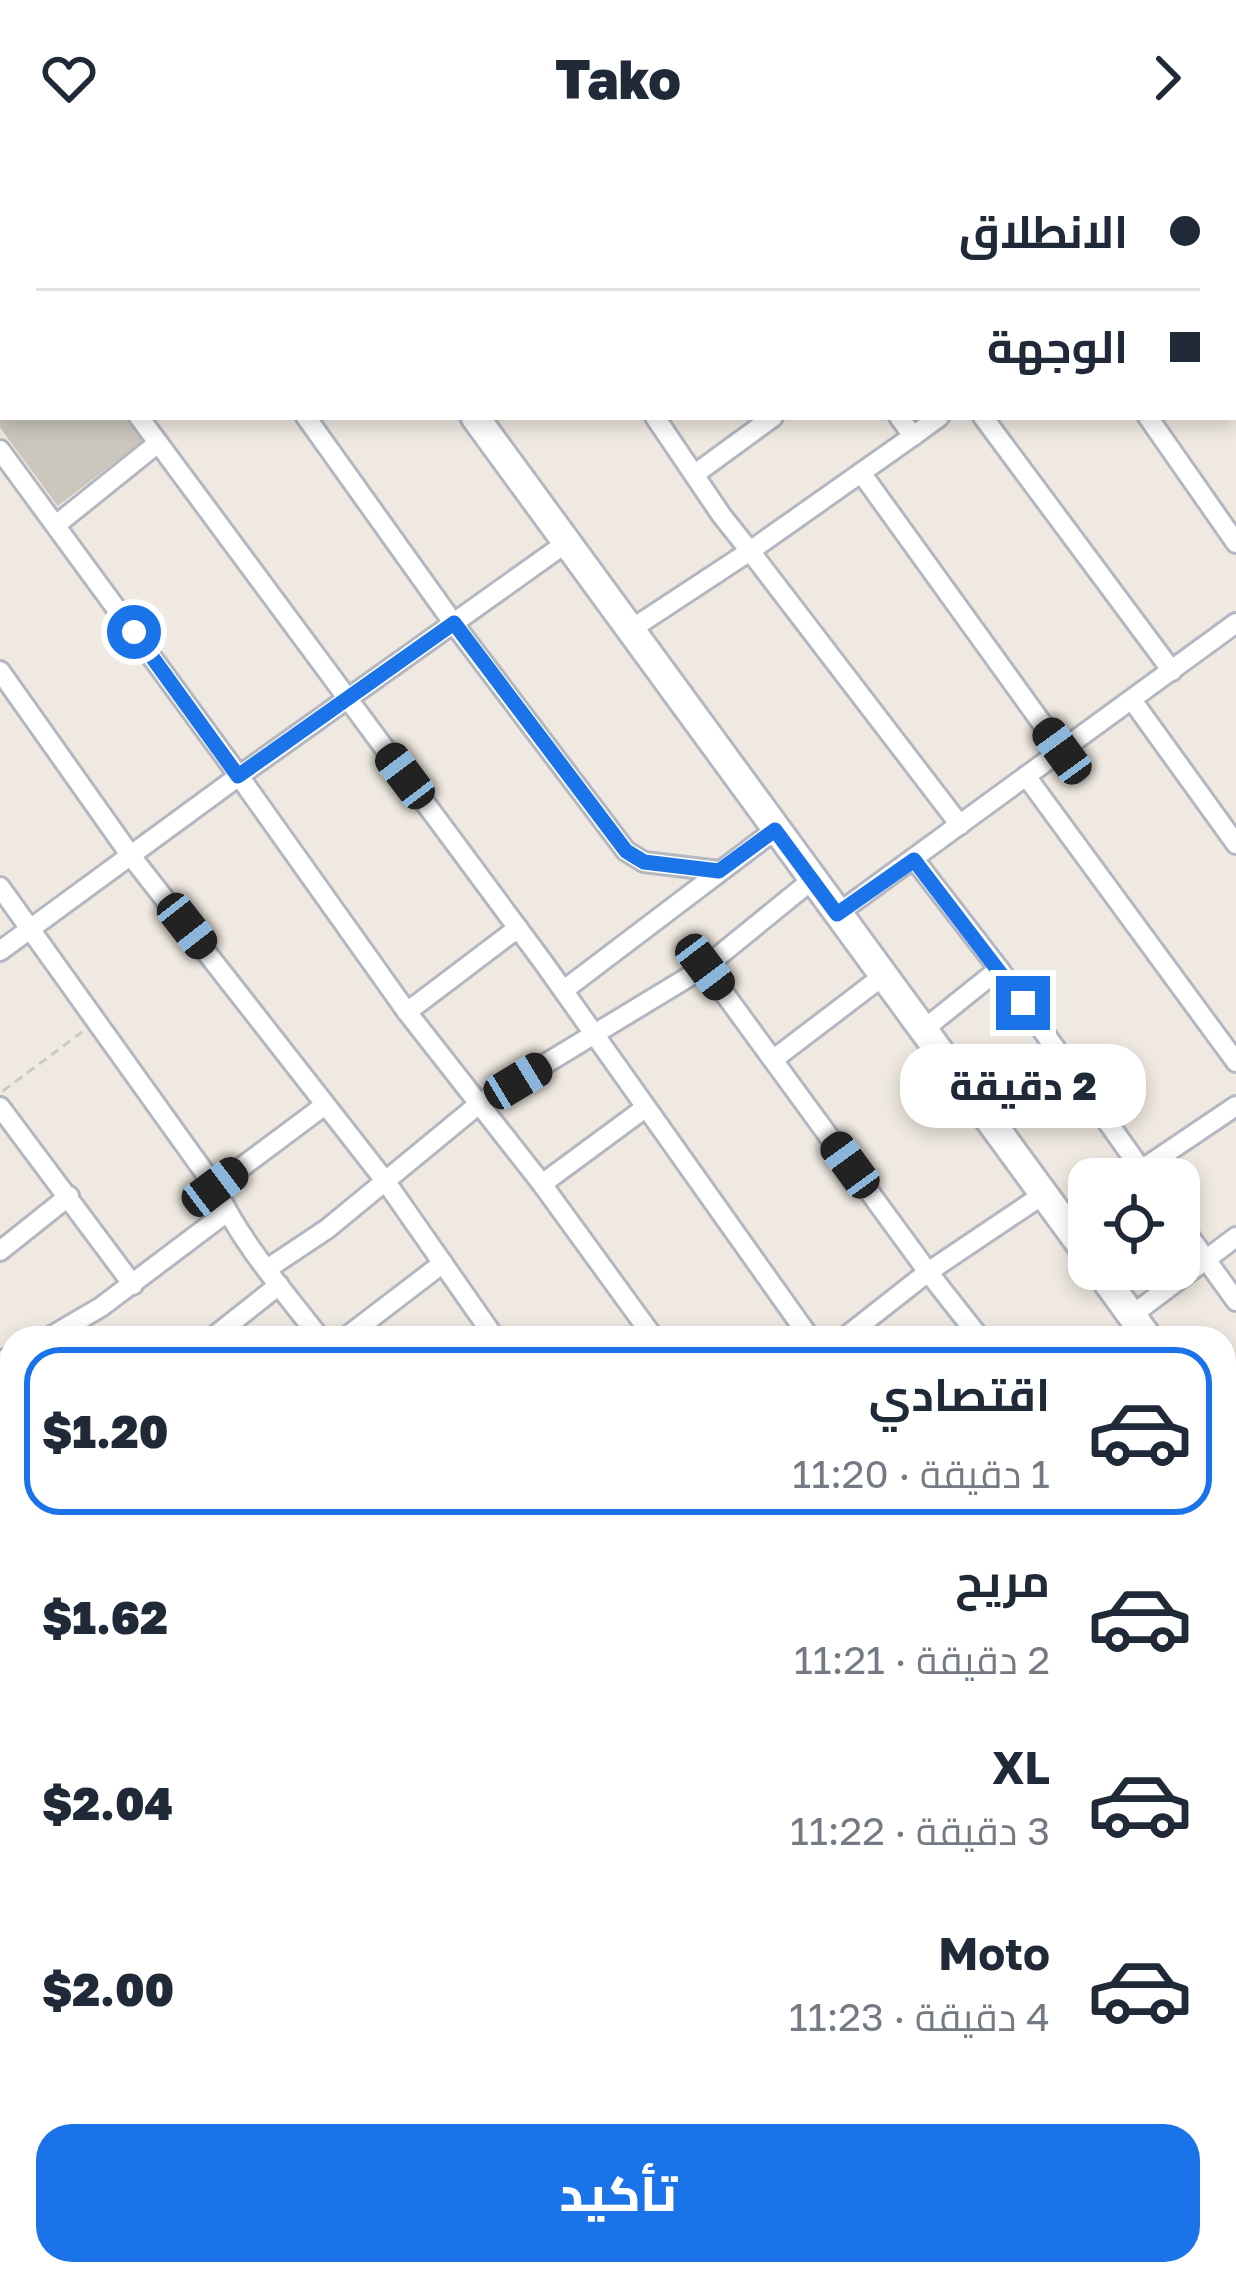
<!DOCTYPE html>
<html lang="ar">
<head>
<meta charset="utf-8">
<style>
  body { margin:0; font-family:"Golos Text",Cairo,sans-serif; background:#f2f2f3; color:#1f2937; direction:rtl; height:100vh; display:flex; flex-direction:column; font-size:45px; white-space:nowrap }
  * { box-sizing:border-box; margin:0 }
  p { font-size:39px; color:#747a83 }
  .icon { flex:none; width:66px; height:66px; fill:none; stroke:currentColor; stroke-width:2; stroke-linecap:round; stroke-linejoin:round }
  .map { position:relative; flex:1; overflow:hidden; direction:ltr }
  .panel { position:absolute; left:0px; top:1170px; width:1236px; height:960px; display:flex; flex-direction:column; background:#fff; border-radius:36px 36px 0 0; box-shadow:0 6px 18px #0003; direction:rtl }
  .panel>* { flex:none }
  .top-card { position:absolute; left:0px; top:0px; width:1236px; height:264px; box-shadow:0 6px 18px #0003; direction:rtl; display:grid; align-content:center; height:264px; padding:0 36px; background:#fff }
  .tools { position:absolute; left:1068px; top:1002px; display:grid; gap:24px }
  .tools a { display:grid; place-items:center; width:132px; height:132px; border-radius:24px; background:#fff; box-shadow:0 6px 18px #0003; font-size:60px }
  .end { position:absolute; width:54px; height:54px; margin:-27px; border:15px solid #1a73e8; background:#fff; box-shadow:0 0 0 6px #fff }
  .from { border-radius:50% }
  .bubble { position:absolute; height:84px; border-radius:36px; background:#fff; box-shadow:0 6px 18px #0003; font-size:39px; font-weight:800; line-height:84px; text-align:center; direction:rtl }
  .car { position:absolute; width:36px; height:72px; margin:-36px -18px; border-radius:15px; box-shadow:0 0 9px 3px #0007; background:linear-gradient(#222 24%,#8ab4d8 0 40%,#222 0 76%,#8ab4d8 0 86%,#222 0) }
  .top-card b { display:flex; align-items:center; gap:42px; height:114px; font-size:45px }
  .top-card b+b { border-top:3px solid #e0e1e3 }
  .top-card i { width:30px; height:30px; background:#1f2937 }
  ul { padding:21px 0 0; list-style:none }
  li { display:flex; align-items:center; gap:36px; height:168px; margin:0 24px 18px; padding:0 12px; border:6px solid transparent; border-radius:36px }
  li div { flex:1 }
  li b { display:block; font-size:45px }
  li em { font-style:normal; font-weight:800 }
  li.selected { border-color:#1a73e8 }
  li>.icon { width:108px; height:108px; stroke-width:1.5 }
  .primary-button { display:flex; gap:24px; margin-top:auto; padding:24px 36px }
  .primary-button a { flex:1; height:138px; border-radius:36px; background:#1a73e8; color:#fff; font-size:48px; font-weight:800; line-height:138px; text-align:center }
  header { display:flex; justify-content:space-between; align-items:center; height:156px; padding:0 36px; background:#fff; font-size:54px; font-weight:800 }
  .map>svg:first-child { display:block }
  .building { fill:#cbc7bf; stroke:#cbc5ba; stroke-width:3 }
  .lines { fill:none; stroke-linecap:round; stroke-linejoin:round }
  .street-casing { stroke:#b4b7c1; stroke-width:24 }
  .secondary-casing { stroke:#b4b7c1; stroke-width:33 }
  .path { stroke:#c9c9c9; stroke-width:3; stroke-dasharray:9 6; stroke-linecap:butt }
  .street { stroke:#fff; stroke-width:18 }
  .secondary { stroke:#fff; stroke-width:27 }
  .route { stroke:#1a73e8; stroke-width:15 }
</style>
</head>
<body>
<header><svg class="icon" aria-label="forward" viewBox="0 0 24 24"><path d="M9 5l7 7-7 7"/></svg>Tako<svg class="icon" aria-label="heart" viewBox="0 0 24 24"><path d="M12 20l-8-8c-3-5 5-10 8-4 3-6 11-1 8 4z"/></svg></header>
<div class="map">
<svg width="1236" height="2130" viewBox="0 0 1236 2130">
  <rect width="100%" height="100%" fill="#efe9e1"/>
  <g class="building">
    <polygon points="3,255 3,261 126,261 143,283 58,348 0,269 0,257"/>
    <polygon points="1227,1740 1236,1752 1236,1780 1224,1793 1224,1742"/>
    <polygon points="1236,1793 1236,1838 1224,1822 1224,1801"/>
    <polygon points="1231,1967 1236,1973 1236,1994 1224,2003 1224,1972"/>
    <polygon points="1227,2066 1236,2077 1236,2083 1232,2086 1235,2090 1224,2099 1224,2068"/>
    <polygon points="1236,2101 1236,2130 1215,2130 1209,2123 1215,2118 1224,2118 1224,2111"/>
    <polygon points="723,2118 777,2118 778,2120 765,2130 727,2130 720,2120"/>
    <polygon points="798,2118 844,2118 850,2125 844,2130 836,2130 833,2126 829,2130 808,2130"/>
    <polygon points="884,2118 935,2118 939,2123 930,2130 890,2130 882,2120"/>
    <polygon points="1090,2118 1100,2118 1109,2130 1077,2130 1076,2128"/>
    <polygon points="1123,2118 1153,2118 1137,2130 1131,2125 1119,2130 1118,2127 1126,2121"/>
  </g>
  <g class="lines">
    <g class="street-casing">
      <g id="street">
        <polyline points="112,0 114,3"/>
        <polyline points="396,0 398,3"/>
        <polyline points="632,0 634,3"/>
        <polyline points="791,0 793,3"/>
        <polyline points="953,0 955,3"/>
        <polyline points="1124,0 1126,3"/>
        <polyline points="232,3 236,0"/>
        <polyline points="476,3 480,0"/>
        <polyline points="1096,3 1097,0"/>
        <polyline points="0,75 3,79"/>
        <polyline points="1233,84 1236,81"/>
        <polyline points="0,142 3,140"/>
        <polyline points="1233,150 1236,154"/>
        <polyline points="0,241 3,239"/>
        <polyline points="139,261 543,806 810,1182"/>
        <polyline points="306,261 454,468 626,695 644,706 719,715"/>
        <polyline points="655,261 722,360 750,395 913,280 899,261"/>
        <polyline points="983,261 1172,515"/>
        <polyline points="1148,261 1236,387"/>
        <polyline points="913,280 939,261"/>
        <polyline points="0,294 239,620 407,856 542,1028 654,1182"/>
        <polyline points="695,318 773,261"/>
        <polyline points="862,318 1062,595"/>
        <polyline points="56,369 158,287"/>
        <polyline points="630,474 750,395 960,669"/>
        <polyline points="0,515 131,700 386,1026 495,1182"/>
        <polyline points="1132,544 1236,688"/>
        <polyline points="1026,620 1236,906"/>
        <polyline points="914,703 999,813 1148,1023"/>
        <path d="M 0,731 L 215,1031 C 241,1087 283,1134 320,1182"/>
        <polyline points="837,758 1236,467"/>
        <polyline points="0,795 239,620 566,387"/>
        <polyline points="705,811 928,1116 980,1182"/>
        <polyline points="564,834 775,674"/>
        <polyline points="407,856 518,772"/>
        <polyline points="923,874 999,813"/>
        <polyline points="774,903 883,820"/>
        <polyline points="0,951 133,1129"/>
        <polyline points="1141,1014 1236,950"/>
        <polyline points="542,1028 645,952"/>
        <polyline points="215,1031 325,949"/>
        <polyline points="1179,1066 1236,1145"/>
        <polyline points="0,1095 69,1040"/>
        <polyline points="267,1113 327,1073 479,948 705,811 812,724"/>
        <polyline points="1132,1159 1236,1081"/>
        <polyline points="48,1182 101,1151 227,1056"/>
        <polyline points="212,1182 279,1129"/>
        <polyline points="345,1182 443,1107"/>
        <polyline points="844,1182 928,1116 1044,1038"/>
        <polyline points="0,1205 12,1200"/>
        <polyline points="1224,1234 1236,1224"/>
        <polyline points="1224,1327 1236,1318"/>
        <polyline points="0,1340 12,1331"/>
        <polyline points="1224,1429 1236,1420"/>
        <polyline points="0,1464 12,1485"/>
        <polyline points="1224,1510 1236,1526"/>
        <polyline points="0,1617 12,1596"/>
        <polyline points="0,1832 12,1848"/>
        <polyline points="1224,1929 1236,1942"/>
        <polyline points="0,2043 12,2057"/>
        <polyline points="0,2079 12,2070"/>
        <polyline points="211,2118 222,2130"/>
        <polyline points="374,2118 383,2130"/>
        <polyline points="532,2118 541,2130"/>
        <polyline points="702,2118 712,2130"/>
        <polyline points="867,2118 877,2130"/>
        <polyline points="1196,2118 1205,2130"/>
        <polyline points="151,2130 169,2118"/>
        <polyline points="972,2130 987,2118"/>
        <polyline points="1052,2130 1068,2118"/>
      </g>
    </g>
    <g class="secondary-casing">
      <g id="secondary">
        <polyline points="283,0 285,3"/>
        <polyline points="475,261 1089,1100"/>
        <polyline points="1098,1113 1148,1182"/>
        <polyline points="1224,1286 1236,1302"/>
        <polyline points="1224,1723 1236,1715"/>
        <polyline points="662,2130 678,2118"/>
      </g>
    </g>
    <g class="path">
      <polyline points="3,935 82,876"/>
      <polyline points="1224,2059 1236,2049"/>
    </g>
    <use href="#street" class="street"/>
    <use href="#secondary" class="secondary"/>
  </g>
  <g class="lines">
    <polyline class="route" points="134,476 238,620 454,467 626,695 644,706 719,715 775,674 837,758 914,704 1023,847"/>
  </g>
</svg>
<div class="tools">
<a><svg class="icon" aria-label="locate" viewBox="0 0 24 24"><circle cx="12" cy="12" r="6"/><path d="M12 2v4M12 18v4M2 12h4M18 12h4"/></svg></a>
</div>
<i class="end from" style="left:134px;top:476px"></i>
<i class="end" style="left:1023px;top:847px"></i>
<div class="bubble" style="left:900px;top:888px;width:246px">2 دقيقة</div>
<i class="car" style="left:1062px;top:595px;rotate:324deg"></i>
<i class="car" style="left:405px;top:620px;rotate:323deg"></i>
<i class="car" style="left:187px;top:770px;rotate:142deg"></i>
<i class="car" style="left:705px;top:811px;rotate:143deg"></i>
<i class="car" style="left:518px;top:925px;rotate:59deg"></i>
<i class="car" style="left:850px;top:1009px;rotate:324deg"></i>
<i class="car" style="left:215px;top:1031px;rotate:53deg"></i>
<div class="top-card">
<b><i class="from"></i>الانطلاق</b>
<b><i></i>الوجهة</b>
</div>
<section class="panel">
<ul>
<li class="selected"><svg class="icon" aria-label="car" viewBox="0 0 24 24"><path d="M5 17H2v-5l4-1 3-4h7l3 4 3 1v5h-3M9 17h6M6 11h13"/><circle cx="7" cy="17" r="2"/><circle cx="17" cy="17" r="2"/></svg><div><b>اقتصادي</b><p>1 دقيقة · 11:20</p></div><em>$1.20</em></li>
<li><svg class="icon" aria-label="car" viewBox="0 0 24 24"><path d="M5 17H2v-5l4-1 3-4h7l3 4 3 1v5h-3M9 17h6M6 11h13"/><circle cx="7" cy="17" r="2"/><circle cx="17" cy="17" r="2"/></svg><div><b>مريح</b><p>2 دقيقة · 11:21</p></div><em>$1.62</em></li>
<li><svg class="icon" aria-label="car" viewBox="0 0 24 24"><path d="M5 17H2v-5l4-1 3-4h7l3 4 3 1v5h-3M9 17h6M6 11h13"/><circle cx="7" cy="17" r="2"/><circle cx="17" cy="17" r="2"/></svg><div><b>XL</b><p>3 دقيقة · 11:22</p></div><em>$2.04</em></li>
<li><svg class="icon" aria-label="car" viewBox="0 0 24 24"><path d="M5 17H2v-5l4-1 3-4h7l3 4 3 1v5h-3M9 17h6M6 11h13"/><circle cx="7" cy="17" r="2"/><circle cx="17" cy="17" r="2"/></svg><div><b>Moto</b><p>4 دقيقة · 11:23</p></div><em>$2.00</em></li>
</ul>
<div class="primary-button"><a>تأكيد</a></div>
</section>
</div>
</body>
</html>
